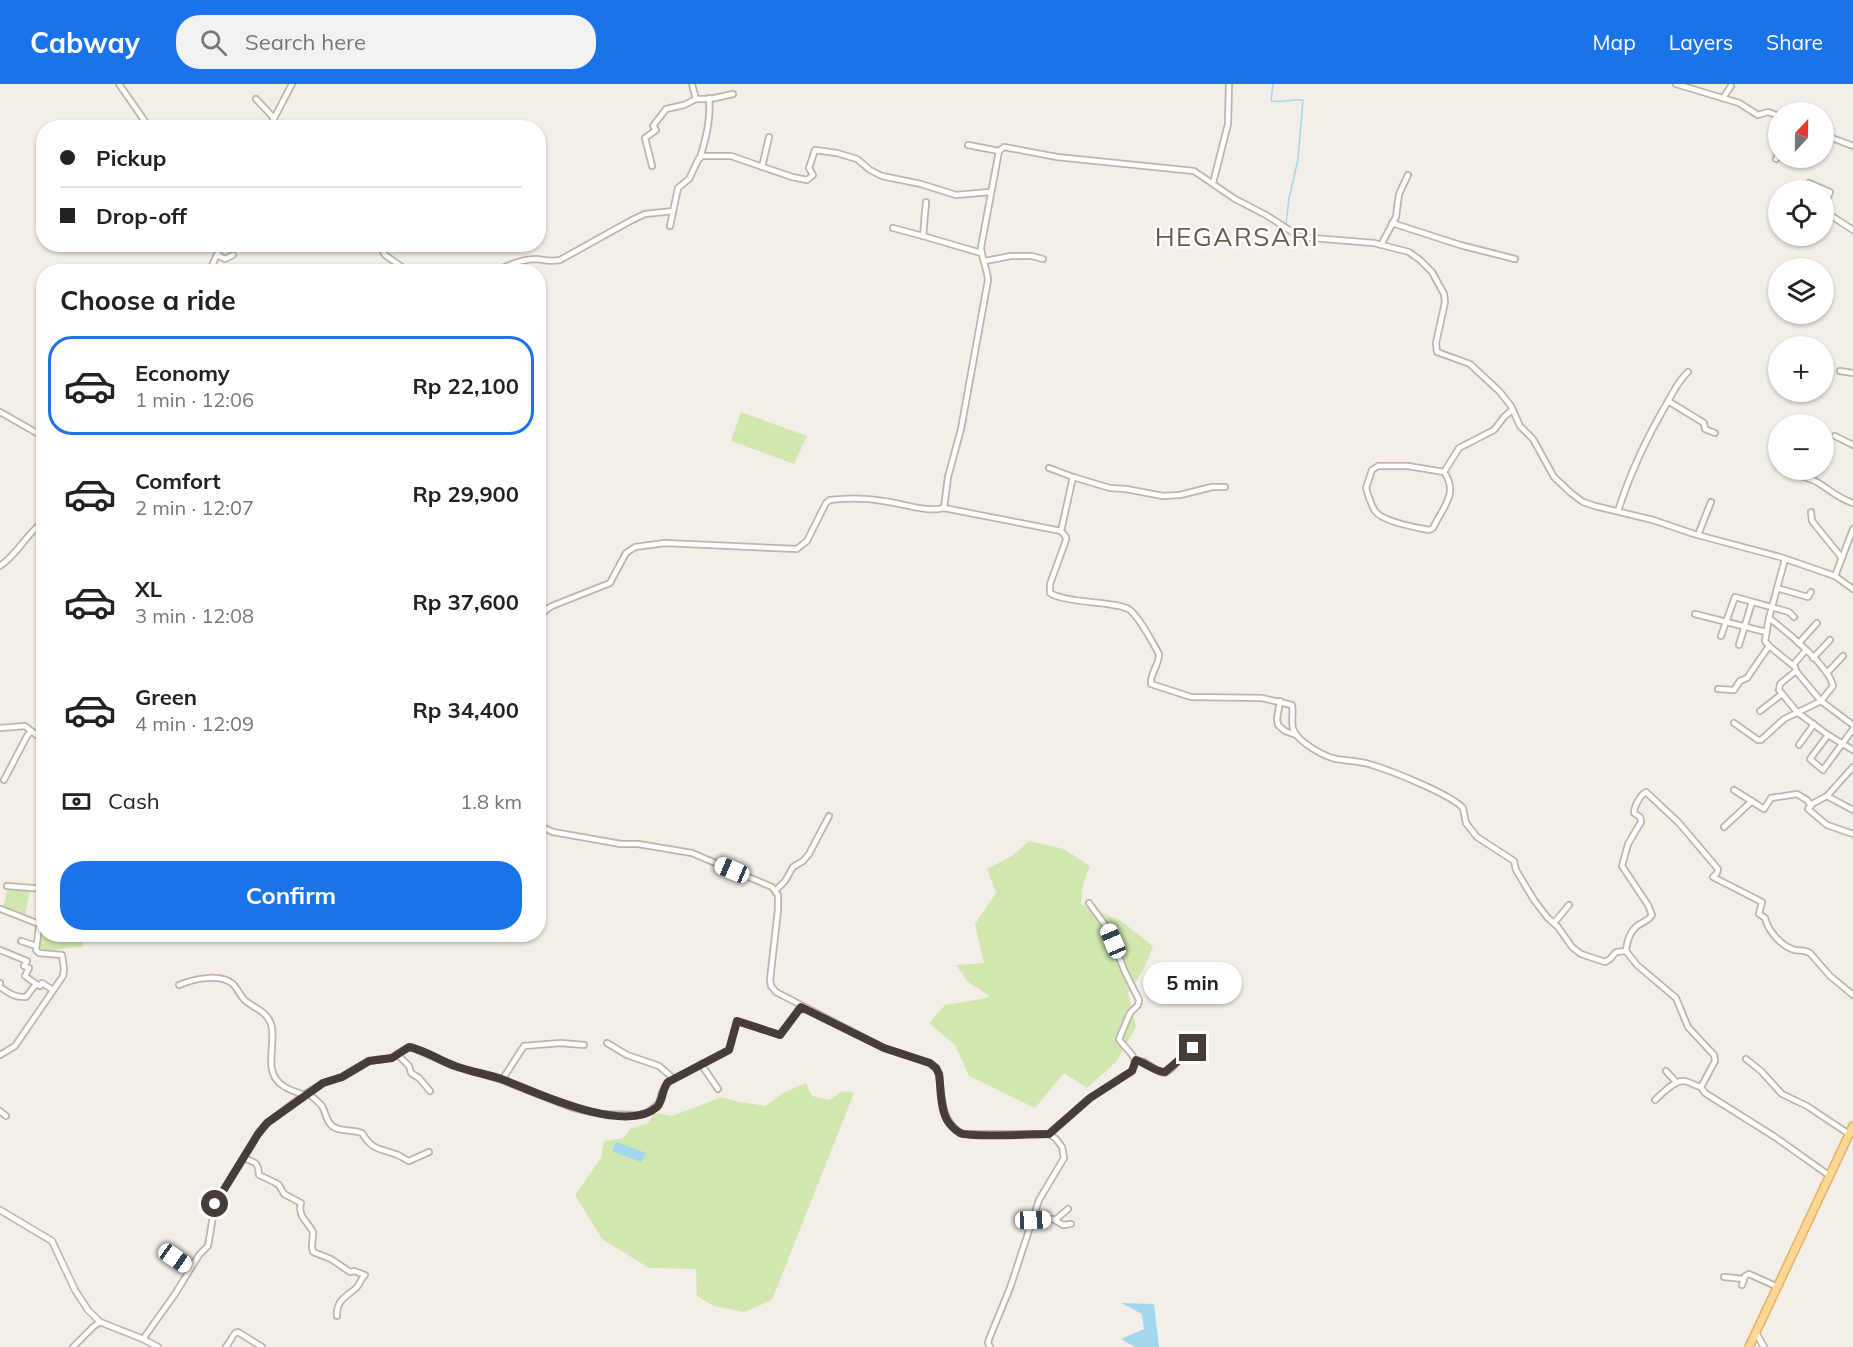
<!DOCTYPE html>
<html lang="en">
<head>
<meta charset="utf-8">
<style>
  body { margin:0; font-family:Mulish,sans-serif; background:#f2f2f2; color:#222; height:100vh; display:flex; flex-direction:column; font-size:22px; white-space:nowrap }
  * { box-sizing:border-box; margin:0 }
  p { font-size:20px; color:#767676 }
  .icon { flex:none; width:33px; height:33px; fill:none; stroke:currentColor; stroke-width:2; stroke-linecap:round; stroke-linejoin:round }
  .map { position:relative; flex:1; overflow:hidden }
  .side { position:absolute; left:36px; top:180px; width:510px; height:678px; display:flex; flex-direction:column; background:#fff; border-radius:24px; box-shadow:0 2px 4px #0004 }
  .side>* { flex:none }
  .top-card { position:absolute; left:36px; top:36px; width:510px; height:132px; border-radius:24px; box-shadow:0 2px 4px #0004; display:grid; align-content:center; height:132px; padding:0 24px; background:#fff }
  .needle { width:39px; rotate:22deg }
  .buttons { position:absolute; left:1768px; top:18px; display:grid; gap:12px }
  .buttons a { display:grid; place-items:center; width:66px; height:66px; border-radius:50%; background:#fff; box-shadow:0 2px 4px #0004; font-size:30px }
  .end { position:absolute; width:27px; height:27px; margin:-14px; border:8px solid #463e36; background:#fff; box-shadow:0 0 0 3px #fff }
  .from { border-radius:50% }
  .bubble { position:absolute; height:42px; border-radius:21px; background:#fff; box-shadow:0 2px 4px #0004; font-size:20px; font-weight:700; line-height:42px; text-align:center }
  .car { position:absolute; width:18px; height:36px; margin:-18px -9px; border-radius:8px; box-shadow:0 0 4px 2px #0007; background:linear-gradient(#fff 24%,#345 0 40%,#fff 0 76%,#345 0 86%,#fff 0) }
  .top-card b { display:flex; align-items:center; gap:21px; height:57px; font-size:22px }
  .top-card b+b { border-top:2px solid #e0e0e0 }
  .top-card i { width:15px; height:15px; background:#222 }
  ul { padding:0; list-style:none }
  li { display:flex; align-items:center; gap:18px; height:99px; margin:0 12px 9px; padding:0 12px; border:3px solid transparent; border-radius:24px }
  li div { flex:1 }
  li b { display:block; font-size:22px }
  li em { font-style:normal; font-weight:700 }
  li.current { border-color:#1a73e8 }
  li>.icon { width:54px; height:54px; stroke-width:1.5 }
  h2 { padding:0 24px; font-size:27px; line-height:72px }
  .pay { display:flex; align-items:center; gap:15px; height:66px; padding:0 24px; font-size:22px }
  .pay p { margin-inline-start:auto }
  .cta { display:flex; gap:12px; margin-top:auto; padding:12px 24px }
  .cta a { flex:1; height:69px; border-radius:24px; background:#1a73e8; color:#fff; font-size:24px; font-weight:700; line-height:69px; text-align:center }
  header { display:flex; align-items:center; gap:36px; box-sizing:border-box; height:84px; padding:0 30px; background:#1a73e8; color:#fff }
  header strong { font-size:28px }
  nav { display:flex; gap:33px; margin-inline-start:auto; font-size:21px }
  .search { width:420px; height:54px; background:#f2f2f2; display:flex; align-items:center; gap:15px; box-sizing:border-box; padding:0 21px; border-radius:24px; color:#767676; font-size:22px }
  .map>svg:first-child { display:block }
  .green { fill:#d2e7b0 }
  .water { fill:#a3d6ef }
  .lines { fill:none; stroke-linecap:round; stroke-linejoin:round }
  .stream { stroke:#a3d6ef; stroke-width:1.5 }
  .minor-casing { stroke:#beb5a9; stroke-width:8 }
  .tertiary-casing { stroke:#beb5a9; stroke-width:8 }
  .primary-casing { stroke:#e2b365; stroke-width:10 }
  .minor { stroke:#fff; stroke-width:4.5 }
  .tertiary { stroke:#fff; stroke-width:5 }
  .primary { stroke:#fdd796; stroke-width:7 }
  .route { stroke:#463e36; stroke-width:8 }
  .labels { text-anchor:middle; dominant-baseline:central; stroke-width:5; stroke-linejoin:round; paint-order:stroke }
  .quarter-label { font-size:26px; letter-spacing:1.5px; fill:#695b4d; stroke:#fff }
</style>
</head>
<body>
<header>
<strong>Cabway</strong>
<div class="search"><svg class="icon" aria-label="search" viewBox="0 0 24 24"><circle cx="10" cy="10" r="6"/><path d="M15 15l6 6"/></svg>Search here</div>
<nav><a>Map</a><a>Layers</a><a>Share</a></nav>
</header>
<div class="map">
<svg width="1853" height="1263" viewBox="0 0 1853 1263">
  <rect width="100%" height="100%" fill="#f3eee7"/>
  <g class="green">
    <polygon points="741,328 807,352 794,380 731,357"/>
    <polygon points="1029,757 1064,765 1090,782 1083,800 1081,820 1121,837 1153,862 1143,887 1128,909 1136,943 1116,978 1087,1004 1064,989 1035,1024 969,992 955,961 929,939 945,921 982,915 990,912 968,898 956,881 984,879 975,840 996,809 987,785 1012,772"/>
    <polygon points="8,804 30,806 25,833 3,824"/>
    <polygon points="43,847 44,850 83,851 82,863 40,867"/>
    <polygon points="806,999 812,1012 830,1016 842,1007 854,1009 772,1216 744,1228 714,1222 697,1212 696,1185 649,1184 602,1155 575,1111 601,1074 604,1057 623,1054 630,1045 648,1039 655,1029 672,1032 722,1013 735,1017 765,1022 785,1008"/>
  </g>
  <g class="water">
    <polygon points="616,1058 646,1069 641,1078 612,1067"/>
    <polygon points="1121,1219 1154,1220 1159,1263 1135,1263 1121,1255 1144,1245 1142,1230"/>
  </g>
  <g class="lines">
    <g class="stream">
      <path d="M 1273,0 L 1271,17 C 1280,19 1293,15 1303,16 L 1298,75 L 1289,115 L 1286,140"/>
      <polyline points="1281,151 1284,145"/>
    </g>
    <g class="minor-casing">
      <g id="minor">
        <path d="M 119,0 C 129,15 140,29 149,44"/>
        <polyline points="692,0 696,15 710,15 733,10"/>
        <polyline points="1676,0 1739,19 1758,31 1768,28 1779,32"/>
        <polyline points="1723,14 1731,2"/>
        <polyline points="256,15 274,34"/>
        <polyline points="269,44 292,0"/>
        <polyline points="1824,51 1853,62"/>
        <polyline points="968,61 999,67"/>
        <path d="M 700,74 C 706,54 711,35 709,14"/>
        <polyline points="1776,75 1779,68"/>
        <polyline points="652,82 645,54 656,46 653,42 666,25 684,21 696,15"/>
        <polyline points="762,83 769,53"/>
        <polyline points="1213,99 1228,40 1229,0"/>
        <polyline points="1809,99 1830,108 1824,122"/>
        <polyline points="1824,127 1853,146"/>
        <polyline points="1392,139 1460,161 1515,175"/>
        <polyline points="670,142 678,104 689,95 699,74 703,72 731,72 792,93 807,96 813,91 809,84 815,66 837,69 857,75 870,86 882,92 921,100 956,111 990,108"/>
        <polyline points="893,144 923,152 981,169"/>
        <polyline points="923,152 926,118"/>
        <polyline points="379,161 385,171 409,188"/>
        <polyline points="1381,161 1396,133 1399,110 1408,91"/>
        <polyline points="217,171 225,175 233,171"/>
        <polyline points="985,177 1011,172 1032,172 1043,175"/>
        <polyline points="209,188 222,160"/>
        <path d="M 494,188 C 506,182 521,175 536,175 C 544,176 550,178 560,176 L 632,136 L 645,130 L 673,127"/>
        <polyline points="1840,287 1853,289"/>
        <polyline points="1668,317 1704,339 1705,345 1715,349"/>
        <polyline points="0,328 44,353"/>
        <polyline points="1835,352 1853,361"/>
        <polyline points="1049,384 1073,393"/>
        <path d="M 1444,388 C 1459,409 1443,423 1433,444 L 1429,446 C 1415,443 1383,438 1375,427 C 1371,420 1368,412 1366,404 L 1372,386 L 1378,382 L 1408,382 L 1444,388 L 1459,364 L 1494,346 L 1504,333 L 1512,326"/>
        <path d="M 1796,391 C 1823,395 1830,412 1853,419"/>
        <path d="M 944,424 L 948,393 L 961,345 L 988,196 C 987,184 981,172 981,163 L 999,67 L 1004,63 L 1057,73 L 1194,87 L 1235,115 L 1266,131 L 1300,153 L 1374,159 L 1409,168 L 1420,176 L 1432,188 L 1444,210 L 1445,218 L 1436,259 L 1437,268 L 1470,280 L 1500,308 L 1511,322 L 1520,342 L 1533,355 L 1554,393 L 1571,409 L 1583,418 L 1595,422 L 1653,436 L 1694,450 L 1780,473 L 1835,492 L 1853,505"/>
        <path d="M 1618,427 C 1630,389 1647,353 1667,319 C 1674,307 1678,297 1688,288"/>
        <polyline points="1811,428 1812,437 1842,474"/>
        <polyline points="1061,447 1073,393 1110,404 1126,405 1163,412 1180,411 1212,403 1225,403"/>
        <polyline points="1698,451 1711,418"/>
        <polyline points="1785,475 1769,534 1765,557 1769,562 1795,583 1796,587 1821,617 1853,641"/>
        <path d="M 0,482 C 18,470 26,450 44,437"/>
        <polyline points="1835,492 1853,445"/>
        <polyline points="1777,504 1808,513 1811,508"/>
        <polyline points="1695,530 1766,548"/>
        <path d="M 538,535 L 547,525 L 552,522 L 610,499 L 626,469 L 635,463 L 665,459 L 797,465 L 807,457 L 826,419 L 830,416 C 847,414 867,414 883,417 C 901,419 927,429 944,424 L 1061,447 L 1066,453 L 1066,456 L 1050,500 L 1050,509 C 1068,520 1119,517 1130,526 C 1142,537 1151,556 1159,570 C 1159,581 1150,590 1151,600 L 1191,613 L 1262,614 L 1292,621 C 1294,629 1290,639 1294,647 C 1300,659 1323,672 1336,675 C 1348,677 1361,677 1372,681 C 1392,687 1450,710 1463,724 L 1466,739 L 1477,753 L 1514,777 L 1516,786 L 1534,816 L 1547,833 L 1558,843 L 1572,863 L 1581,870 L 1605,878 L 1610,875 L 1616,868 L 1626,867 L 1637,881 L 1676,914 L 1688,943 L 1714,971 L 1715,977 L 1701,1003 L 1705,1009 L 1775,1053 L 1830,1092"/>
        <polyline points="1721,552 1735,513 1789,528 1794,533"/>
        <polyline points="1799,559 1817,539"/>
        <polyline points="1739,561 1752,518"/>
        <polyline points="1813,574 1830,556"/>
        <polyline points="1793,581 1806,566"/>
        <polyline points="1796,587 1780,600 1779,606 1797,628 1828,651 1853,666"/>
        <polyline points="1827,589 1843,572"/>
        <polyline points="1718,605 1734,606 1740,597 1747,594 1769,562"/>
        <polyline points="1280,617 1277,635 1278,641 1285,647 1296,651"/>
        <polyline points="1760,627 1782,610"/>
        <path d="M 1734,639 L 1758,656 L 1761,656 L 1784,635 L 1821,617 L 1833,602 C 1829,582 1786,547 1769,534"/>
        <polyline points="0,644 25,642 39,653 44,654"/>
        <polyline points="1828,651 1810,675 1823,686 1853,645"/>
        <polyline points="1799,661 1814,640"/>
        <polyline points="1853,683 1827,712 1812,720 1808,725 1827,741 1853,750"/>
        <polyline points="4,696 27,652 31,647"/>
        <polyline points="1734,706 1764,725 1771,714 1797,710 1807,716 1811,722"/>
        <polyline points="1827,712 1853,726"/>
        <path d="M 538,738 L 542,743 L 553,748 L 621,760 L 638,760 L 692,769 L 772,803 L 778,811 L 778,826 L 770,896 L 771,902 L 776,908 L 884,964 L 929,979 L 936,984 L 939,990 C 942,1013 940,1036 962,1050 L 1049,1050 L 1056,1055 L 1062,1063 L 1064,1074 L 1039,1116 L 1010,1204 L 989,1255 L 988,1259 L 990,1263"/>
        <polyline points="1724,743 1752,717"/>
        <polyline points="7,802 44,805"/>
        <polyline points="776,806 785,797 793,783 803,777 809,770 829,732"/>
        <polyline points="1,825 39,840"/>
        <polyline points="1554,839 1569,821"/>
        <polyline points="21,857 36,862"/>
        <polyline points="0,866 27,877 24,882 29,884 25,892 36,900"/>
        <path d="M 1626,867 C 1627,856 1630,846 1640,840 C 1645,837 1648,837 1652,831 L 1648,821 L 1622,782 L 1628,760 L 1641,738 L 1640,733 L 1634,729 C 1634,723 1640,711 1646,708 L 1679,739 L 1718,785 L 1717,789 L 1713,793 L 1762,818 L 1759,830 L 1765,834 C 1768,847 1782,863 1795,866 C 1801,867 1805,866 1810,869 L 1830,892 L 1853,911"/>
        <polyline points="0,899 0,900"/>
        <path d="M 179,901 C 193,895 220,889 233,900 C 238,905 241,914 247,918 C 256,925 267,928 271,940 C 277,959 262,987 282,1001 C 288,1006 297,1008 304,1011"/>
        <path d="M 0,903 C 9,909 15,914 26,913 L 36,900 L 40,902 L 42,899 L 53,906"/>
        <polyline points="607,959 627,971 659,982 674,995"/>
        <polyline points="397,970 409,982 411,989 419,994 430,1007"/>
        <polyline points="0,971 15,962 63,892 64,885 62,871 39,869 36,866 44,806"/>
        <polyline points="1746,975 1761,987 1782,1010 1807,1022 1849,1050"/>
        <polyline points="1136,976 1144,978 1160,988 1165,989 1171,985 1188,966 1195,963 1201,954"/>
        <polyline points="701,980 718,1005"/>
        <polyline points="1666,987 1676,998"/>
        <polyline points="502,996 524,962 561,959 584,961"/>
        <path d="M 308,1009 C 312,1013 318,1017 322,1022 C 327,1031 326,1041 338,1045 C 346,1047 354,1046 362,1049 C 372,1066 379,1064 395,1070 C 400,1071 404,1075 409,1077 L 429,1068"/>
        <path d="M 1655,1016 C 1662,1010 1673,997 1683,997 C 1689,997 1695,1002 1701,1003"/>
        <polyline points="0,1027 6,1032"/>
        <path d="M 1049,1050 L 1090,1014 L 1132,987 C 1140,971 1127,968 1119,955 L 1130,929 L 1138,921 L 1139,916 L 1125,888 L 1108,845 L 1089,819"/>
        <path d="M 244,1074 C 255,1079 258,1077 259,1091 L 274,1098 L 279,1101 L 284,1110 L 301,1119 C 297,1132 308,1138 313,1148 L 312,1163 L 313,1168 L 331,1175 L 350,1188 L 354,1187 L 365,1191 C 361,1194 360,1200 357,1203 C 348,1212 336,1215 337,1232"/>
        <polyline points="1033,1136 1053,1135 1063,1141 1071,1140"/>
        <polyline points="1055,1136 1068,1125"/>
        <polyline points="175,1174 190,1185"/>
        <polyline points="1724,1193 1744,1195"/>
        <polyline points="1742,1201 1745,1192 1749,1190 1778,1203"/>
        <polyline points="143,1255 175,1210 199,1171 208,1162 215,1120 258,1050 267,1039 304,1011 323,999 342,993 369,977 391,974 407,964 411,963 454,982 502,996 573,1024 601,1030 639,1031 647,1029 659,1019 662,1008 668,998 729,966 737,937 780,951 801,923"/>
        <polyline points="73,1263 93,1243 100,1238"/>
        <polyline points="226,1263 235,1249 238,1248 262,1263"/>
      </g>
    </g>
    <g class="tertiary-casing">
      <g id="tertiary">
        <polyline points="0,1126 52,1157 75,1206 88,1226 100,1238 143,1255 158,1263"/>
        <polyline points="1756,1249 1764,1263"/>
      </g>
    </g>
    <g class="primary-casing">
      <polyline id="primary" points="1749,1263 1853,1042"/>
    </g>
    <use href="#minor" class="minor"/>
    <use href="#tertiary" class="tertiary"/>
    <use href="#primary" class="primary"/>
  </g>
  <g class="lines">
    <path class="route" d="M 215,1120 L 258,1050 L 267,1039 L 323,999 L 342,993 L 369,977 L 392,974 L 409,963 C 425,966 440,977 455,982 C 471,988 488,990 504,996 C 537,1009 625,1051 657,1023 C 663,1017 662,1005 668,998 L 729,966 L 737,937 L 780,951 L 801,923 L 884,964 L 930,979 L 936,984 L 939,990 C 941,1004 940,1023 947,1036 C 950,1041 955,1046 960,1049 C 972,1054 1031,1050 1049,1050 L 1090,1014 L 1132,987 L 1136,976 C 1146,979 1155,988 1165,988 L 1193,964"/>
  </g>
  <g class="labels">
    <g class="quarter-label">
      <text x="1237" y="152">HEGARSARI</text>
    </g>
  </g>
</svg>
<div class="buttons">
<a><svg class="needle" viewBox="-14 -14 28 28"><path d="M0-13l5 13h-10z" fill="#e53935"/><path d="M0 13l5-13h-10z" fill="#767676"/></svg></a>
<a><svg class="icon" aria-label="locate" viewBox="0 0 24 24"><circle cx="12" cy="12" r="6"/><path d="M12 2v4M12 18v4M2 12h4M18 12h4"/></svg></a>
<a><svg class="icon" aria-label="layers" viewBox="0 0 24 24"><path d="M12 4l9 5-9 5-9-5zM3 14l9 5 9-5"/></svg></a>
<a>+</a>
<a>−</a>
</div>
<i class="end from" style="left:215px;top:1120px"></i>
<i class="end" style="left:1193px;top:964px"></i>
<div class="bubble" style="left:1143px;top:878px;width:99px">5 min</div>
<i class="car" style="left:732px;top:786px;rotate:293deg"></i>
<i class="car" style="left:1113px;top:857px;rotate:337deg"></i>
<i class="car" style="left:1033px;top:1136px;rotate:88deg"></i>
<i class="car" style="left:175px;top:1174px;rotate:125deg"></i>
<div class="top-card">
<b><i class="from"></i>Pickup</b>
<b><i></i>Drop-off</b>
</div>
<section class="side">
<h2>Choose a ride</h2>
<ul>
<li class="current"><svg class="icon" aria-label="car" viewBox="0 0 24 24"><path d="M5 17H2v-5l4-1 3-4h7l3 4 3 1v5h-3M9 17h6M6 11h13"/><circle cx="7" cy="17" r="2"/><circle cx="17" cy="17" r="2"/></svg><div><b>Economy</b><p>1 min · 12:06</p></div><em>Rp 22,100</em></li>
<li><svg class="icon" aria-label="car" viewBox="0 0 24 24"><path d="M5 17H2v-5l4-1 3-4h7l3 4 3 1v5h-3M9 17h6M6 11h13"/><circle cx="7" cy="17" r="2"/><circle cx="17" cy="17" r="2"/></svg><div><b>Comfort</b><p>2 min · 12:07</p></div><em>Rp 29,900</em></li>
<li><svg class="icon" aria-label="car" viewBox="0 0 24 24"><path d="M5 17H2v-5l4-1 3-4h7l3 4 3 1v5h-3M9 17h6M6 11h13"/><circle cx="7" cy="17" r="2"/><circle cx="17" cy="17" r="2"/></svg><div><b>XL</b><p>3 min · 12:08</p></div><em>Rp 37,600</em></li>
<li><svg class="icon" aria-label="car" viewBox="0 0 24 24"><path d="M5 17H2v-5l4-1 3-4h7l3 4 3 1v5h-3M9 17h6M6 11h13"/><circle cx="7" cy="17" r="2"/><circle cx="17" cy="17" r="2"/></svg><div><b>Green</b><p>4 min · 12:09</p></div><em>Rp 34,400</em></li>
</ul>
<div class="pay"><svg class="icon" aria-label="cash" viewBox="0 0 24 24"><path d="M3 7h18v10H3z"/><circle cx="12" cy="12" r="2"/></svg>Cash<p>1.8 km</p></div>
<div class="cta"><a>Confirm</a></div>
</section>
</div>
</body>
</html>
